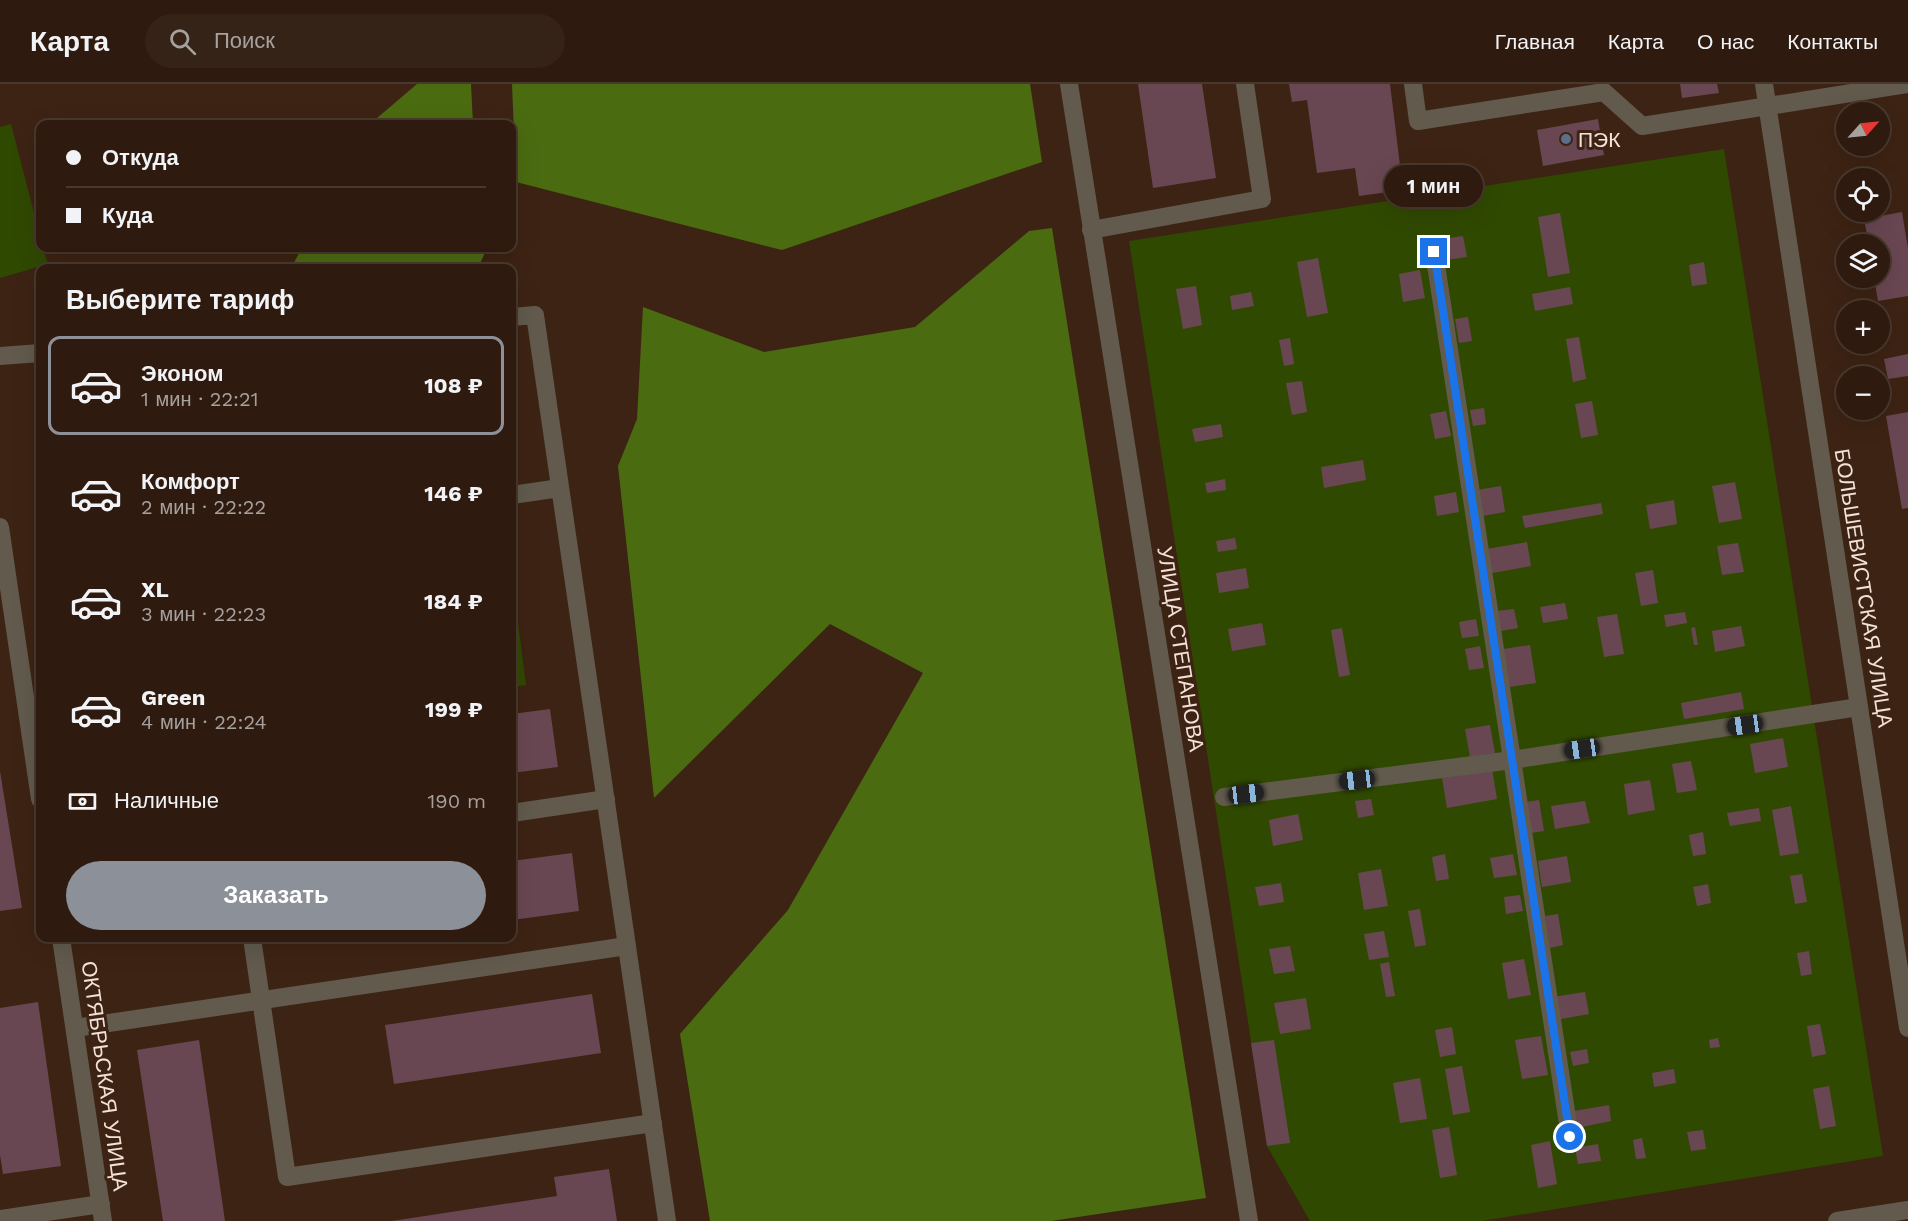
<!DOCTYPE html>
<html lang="ru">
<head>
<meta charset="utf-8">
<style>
  body { margin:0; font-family:"Work Sans",sans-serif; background:#362317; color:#f1f3f6; height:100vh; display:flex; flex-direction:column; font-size:22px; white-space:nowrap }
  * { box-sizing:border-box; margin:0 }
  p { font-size:20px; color:#a7a19e }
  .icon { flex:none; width:33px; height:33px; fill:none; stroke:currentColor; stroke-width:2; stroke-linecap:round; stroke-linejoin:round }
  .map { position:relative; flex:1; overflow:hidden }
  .panel { position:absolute; left:36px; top:180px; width:480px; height:678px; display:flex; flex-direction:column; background:#2e1a0e; border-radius:12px; box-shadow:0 6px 24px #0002,0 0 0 2px #49382e }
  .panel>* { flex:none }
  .hud { position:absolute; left:36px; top:36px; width:480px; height:132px; border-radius:12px; box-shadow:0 6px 24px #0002,0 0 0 2px #49382e; display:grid; align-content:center; height:132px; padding:0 30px; background:#2e1a0e }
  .needle { width:39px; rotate:63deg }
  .buttons { position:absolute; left:1836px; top:18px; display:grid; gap:12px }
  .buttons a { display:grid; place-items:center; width:54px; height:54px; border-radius:50%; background:#2e1a0e; box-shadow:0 6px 24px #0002,0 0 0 2px #49382e; font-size:30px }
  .end { position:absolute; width:27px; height:27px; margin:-14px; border:8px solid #1a73e8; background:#fff; box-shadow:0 0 0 3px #fff }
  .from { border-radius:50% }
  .bubble { position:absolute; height:42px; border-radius:21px; background:#2e1a0e; box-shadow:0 6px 24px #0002,0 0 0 2px #49382e; font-size:20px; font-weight:700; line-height:42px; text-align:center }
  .car { position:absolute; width:18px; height:36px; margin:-18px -9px; border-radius:8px; box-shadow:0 0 4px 2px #0007; background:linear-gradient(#222 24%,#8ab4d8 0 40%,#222 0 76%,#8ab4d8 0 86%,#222 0) }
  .hud b { display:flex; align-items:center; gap:21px; height:57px; font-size:22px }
  .hud b+b { border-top:2px solid #49382e }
  .hud i { width:15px; height:15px; background:#f1f3f6 }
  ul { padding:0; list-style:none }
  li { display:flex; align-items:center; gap:18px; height:99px; margin:0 12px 9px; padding:0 18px; border:3px solid transparent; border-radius:12px }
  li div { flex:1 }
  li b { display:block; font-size:22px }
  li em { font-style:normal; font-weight:700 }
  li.active { border-color:#8c9099 }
  li>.icon { width:54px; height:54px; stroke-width:1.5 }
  h2 { padding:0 30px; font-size:27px; line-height:72px }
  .pay { display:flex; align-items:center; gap:15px; height:66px; padding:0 30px; font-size:22px }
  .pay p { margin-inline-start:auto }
  .action { display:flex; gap:12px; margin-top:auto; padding:12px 30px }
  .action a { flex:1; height:69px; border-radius:36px; background:#8c9099; color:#fff; font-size:24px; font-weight:700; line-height:69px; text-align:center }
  header { display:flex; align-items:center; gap:36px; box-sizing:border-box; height:84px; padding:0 30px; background:#2e1a0e; border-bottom:2px solid #49382e }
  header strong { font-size:28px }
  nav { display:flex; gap:33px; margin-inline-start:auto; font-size:21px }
  .search { width:420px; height:54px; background:#362317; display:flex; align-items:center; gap:15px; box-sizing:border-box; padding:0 21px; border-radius:33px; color:#a7a19e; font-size:22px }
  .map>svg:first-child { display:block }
  .green { fill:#304900 }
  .forest { fill:#4b6b11 }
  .building { fill:#694752 }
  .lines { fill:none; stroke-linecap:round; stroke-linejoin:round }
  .minor { stroke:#615a4d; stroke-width:18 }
  .route { stroke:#1a73e8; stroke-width:8 }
  .service-dot { fill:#5c6f8a; stroke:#3d2313; stroke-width:2 }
  .labels { text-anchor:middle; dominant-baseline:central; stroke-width:6; stroke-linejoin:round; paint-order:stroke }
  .poi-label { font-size:21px; fill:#f4e2d8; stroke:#3d2313; text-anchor:start }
  .street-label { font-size:21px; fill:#f4e2d8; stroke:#3d2313 }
</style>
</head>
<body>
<header>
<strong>Карта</strong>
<div class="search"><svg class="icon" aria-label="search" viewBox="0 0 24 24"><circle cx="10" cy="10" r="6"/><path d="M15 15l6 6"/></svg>Поиск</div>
<nav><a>Главная</a><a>Карта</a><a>О нас</a><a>Контакты</a></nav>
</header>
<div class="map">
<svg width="1908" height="1137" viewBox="0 0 1908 1137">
  <rect width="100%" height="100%" fill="#3d2313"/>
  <g class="green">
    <polygon points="11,40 40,152 40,164 43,164 48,180 0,194 0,43"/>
    <polygon points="1724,65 1883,1072 1482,1137 1310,1137 1267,1062 1129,157"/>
    <polygon points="512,492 526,601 512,603"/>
  </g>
  <g class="forest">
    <polygon points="417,0 471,0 473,40 370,40"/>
    <polygon points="512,0 1030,0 1042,78 782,166 516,98"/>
    <polygon points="1052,144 1206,1114 1051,1137 710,1137 680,950 788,826 923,589 830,540 654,714 618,382 637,335 643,223 764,268 915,243 1029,147"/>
    <polygon points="302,164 487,164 478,184 291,184"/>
  </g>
  <g class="building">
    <polygon points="1138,0 1202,0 1216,94 1153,104"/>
    <polygon points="1289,0 1390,0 1403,106 1359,112 1355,84 1317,89 1307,16 1292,18"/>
    <polygon points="1680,0 1717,0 1719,9 1682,14"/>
    <polygon points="1598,35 1604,71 1543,82 1537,46"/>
    <polygon points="1902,128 1908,165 1908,212 1878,217 1874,194 1880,194 1880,160 1869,160 1864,135"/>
    <polygon points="1560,129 1570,189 1548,193 1538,133"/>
    <polygon points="1463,152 1467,173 1445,176 1442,155"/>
    <polygon points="1318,174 1328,229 1307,233 1297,178"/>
    <polygon points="1704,178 1707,200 1692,202 1689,181"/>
    <polygon points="1420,186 1425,214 1403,218 1399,190"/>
    <polygon points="1196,202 1202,241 1183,245 1176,205"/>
    <polygon points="1570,203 1573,220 1535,227 1532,210"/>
    <polygon points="1251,208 1254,222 1232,226 1230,212"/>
    <polygon points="1468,233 1472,257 1459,259 1455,235"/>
    <polygon points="1579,253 1586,295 1573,298 1566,255"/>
    <polygon points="1290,254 1294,280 1284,282 1279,256"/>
    <polygon points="1908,270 1908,292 1888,295 1884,275"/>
    <polygon points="1302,297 1307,328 1292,331 1286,299"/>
    <polygon points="1592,317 1598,351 1581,354 1575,320"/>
    <polygon points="1484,324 1486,340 1473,342 1470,326"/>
    <polygon points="1446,327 1451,352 1435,355 1430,330"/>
    <polygon points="1908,328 1908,424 1902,425 1886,332"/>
    <polygon points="1221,340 1223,353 1195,358 1192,345"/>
    <polygon points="1363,376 1366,396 1324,404 1321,383"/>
    <polygon points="1225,395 1226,406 1207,409 1205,399"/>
    <polygon points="1735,398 1742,435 1719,439 1712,402"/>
    <polygon points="1501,402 1505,428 1482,432 1477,406"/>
    <polygon points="1456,408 1459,428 1437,432 1434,412"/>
    <polygon points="1674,416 1677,440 1650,445 1646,421"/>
    <polygon points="1601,419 1603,430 1525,444 1522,432"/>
    <polygon points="1235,454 1237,465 1218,468 1216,457"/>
    <polygon points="1527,458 1531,482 1492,489 1487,465"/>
    <polygon points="1738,459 1744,488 1722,491 1717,462"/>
    <polygon points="1246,484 1249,504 1219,509 1216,489"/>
    <polygon points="1653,486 1658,519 1641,522 1635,489"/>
    <polygon points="1565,519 1568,535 1543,539 1540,523"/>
    <polygon points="1514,525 1518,544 1501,547 1497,527"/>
    <polygon points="1685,528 1687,539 1666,543 1664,531"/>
    <polygon points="1617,530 1624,570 1604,573 1597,533"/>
    <polygon points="1476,535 1479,552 1462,554 1459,538"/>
    <polygon points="1262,539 1266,561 1232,567 1228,545"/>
    <polygon points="1741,542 1745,562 1715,568 1712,547"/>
    <polygon points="1695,543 1698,561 1694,561 1691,544"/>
    <polygon points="1342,544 1350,591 1339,593 1331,546"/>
    <polygon points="1530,561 1536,599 1509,603 1503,565"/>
    <polygon points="1480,562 1484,584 1469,586 1465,565"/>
    <polygon points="1741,608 1744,625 1684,635 1681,619"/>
    <polygon points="550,625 558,683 512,689 512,630"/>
    <polygon points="1490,641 1495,669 1470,673 1465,645"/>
    <polygon points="1783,654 1788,683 1755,689 1750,660"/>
    <polygon points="1691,677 1697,706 1677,709 1672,680"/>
    <polygon points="1492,685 1497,715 1447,724 1442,694"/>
    <polygon points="0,687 22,824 0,827"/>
    <polygon points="1650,696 1655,726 1628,731 1624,700"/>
    <polygon points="1371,715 1374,731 1358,734 1355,717"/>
    <polygon points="1539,716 1544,747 1531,749 1526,718"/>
    <polygon points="1585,717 1590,739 1555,745 1551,722"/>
    <polygon points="1791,722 1799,769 1780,772 1772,726"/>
    <polygon points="1759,724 1761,737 1730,742 1727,729"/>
    <polygon points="1298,730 1303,756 1273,762 1269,736"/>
    <polygon points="1703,748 1706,770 1693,772 1689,751"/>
    <polygon points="572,769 579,827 512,836 512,777"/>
    <polygon points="1445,770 1449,795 1436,797 1432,773"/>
    <polygon points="1513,770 1517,791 1494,794 1490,774"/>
    <polygon points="1567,772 1571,798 1542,803 1538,777"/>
    <polygon points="1381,785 1388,822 1364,826 1358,789"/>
    <polygon points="1802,790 1807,818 1795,820 1790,792"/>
    <polygon points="1281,799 1284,818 1259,822 1255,803"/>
    <polygon points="1708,800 1711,819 1697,822 1693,803"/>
    <polygon points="1520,811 1523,827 1506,830 1504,813"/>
    <polygon points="1420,825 1426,861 1415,863 1408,827"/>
    <polygon points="1558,830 1563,861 1550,864 1545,832"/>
    <polygon points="1384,847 1389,873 1369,876 1364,850"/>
    <polygon points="1290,862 1295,887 1274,890 1269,865"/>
    <polygon points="1809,867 1812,890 1801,892 1797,869"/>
    <polygon points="1524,875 1531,911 1508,915 1502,879"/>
    <polygon points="1389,878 1395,912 1386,913 1380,880"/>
    <polygon points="1585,908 1589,930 1556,936 1552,913"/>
    <polygon points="592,910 601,969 394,1000 385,941"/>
    <polygon points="1306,914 1311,945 1280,950 1274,919"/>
    <polygon points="38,918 61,1082 3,1090 0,1071 0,924"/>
    <polygon points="1820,940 1826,970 1812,973 1807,942"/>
    <polygon points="1452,943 1456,970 1440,973 1435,946"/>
    <polygon points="1541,952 1548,991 1522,995 1515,956"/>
    <polygon points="1718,954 1720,963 1710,964 1709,956"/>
    <polygon points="199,956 225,1137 163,1137 137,966"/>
    <polygon points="1274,956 1290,1059 1267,1062 1251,959"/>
    <polygon points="1587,965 1589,979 1573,982 1570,968"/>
    <polygon points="1462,982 1470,1028 1453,1031 1445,985"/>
    <polygon points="1674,985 1676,999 1654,1003 1652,989"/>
    <polygon points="1420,994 1427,1035 1400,1039 1393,999"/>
    <polygon points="1829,1002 1836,1042 1820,1045 1813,1005"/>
    <polygon points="1609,1021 1611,1037 1577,1044 1574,1027"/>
    <polygon points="1449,1043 1457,1091 1440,1094 1432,1046"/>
    <polygon points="1703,1046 1706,1065 1691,1067 1687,1048"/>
    <polygon points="1642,1054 1646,1074 1636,1075 1633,1056"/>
    <polygon points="1550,1057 1557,1100 1538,1104 1531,1061"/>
    <polygon points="1598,1060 1601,1077 1578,1080 1575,1064"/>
    <polygon points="609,1085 617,1137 392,1137 557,1112 554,1093"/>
  </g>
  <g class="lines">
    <g class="minor">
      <polyline points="1069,0 1249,1137"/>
      <polyline points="1413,0 1418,37 1604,8 1642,42 1908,0"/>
      <polyline points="1764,0 1908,944"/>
      <polyline points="1091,146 1262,115 1245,0"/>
      <polyline points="1434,168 1570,1053"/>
      <polyline points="512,233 535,231 667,1137"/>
      <polyline points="0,272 40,269"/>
      <polyline points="512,411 560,404"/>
      <polyline points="0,443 40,715"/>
      <polyline points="1224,713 1512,676 1859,623"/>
      <polyline points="512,729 606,715"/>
      <polyline points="61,854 103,1137"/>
      <polyline points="252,854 287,1093 653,1039"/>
      <polyline points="75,944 627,862"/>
      <polyline points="0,1135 101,1120"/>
      <polyline points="1837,1137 1908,1126"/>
    </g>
  </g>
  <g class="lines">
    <polyline class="route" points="1434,168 1570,1053"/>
  </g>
  <circle class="service-dot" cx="1566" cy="55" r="6"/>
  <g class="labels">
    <g class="poi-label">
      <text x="1578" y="55">ПЭК</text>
    </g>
    <g class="street-label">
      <text transform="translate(1864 504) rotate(81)">БОЛЬШЕВИСТСКАЯ УЛИЦА</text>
      <text transform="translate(1181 565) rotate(81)">УЛИЦА СТЕПАНОВА</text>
      <text transform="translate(105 992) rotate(82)">ОКТЯБРЬСКАЯ УЛИЦА</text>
    </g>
  </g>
</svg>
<div class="buttons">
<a><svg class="needle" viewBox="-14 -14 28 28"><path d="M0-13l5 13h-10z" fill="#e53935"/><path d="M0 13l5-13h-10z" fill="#a7a19e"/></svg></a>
<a><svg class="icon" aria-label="locate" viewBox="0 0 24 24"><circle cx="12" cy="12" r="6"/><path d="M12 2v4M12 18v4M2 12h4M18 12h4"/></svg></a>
<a><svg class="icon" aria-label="layers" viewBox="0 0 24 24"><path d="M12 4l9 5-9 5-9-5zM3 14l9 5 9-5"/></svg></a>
<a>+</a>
<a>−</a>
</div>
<i class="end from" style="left:1570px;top:1053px"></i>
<i class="end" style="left:1434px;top:168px"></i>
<div class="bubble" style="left:1384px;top:81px;width:99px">1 мин</div>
<i class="car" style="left:1745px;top:641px;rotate:262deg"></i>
<i class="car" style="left:1582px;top:665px;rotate:262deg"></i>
<i class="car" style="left:1357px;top:696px;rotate:263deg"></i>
<i class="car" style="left:1246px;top:710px;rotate:83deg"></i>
<div class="hud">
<b><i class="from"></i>Откуда</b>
<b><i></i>Куда</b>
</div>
<section class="panel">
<h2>Выберите тариф</h2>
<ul>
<li class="active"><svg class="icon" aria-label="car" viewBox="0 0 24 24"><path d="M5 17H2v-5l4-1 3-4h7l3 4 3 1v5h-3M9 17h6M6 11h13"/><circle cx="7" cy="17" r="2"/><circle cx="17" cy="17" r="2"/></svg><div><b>Эконом</b><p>1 мин · 22:21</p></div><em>108 ₽</em></li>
<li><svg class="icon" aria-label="car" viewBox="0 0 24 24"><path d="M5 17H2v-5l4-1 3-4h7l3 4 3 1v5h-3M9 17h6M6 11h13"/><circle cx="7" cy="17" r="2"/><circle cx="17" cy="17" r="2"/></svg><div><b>Комфорт</b><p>2 мин · 22:22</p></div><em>146 ₽</em></li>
<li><svg class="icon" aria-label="car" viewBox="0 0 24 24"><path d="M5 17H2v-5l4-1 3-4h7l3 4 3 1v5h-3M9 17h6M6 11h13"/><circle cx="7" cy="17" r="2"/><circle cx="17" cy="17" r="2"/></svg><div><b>XL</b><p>3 мин · 22:23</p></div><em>184 ₽</em></li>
<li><svg class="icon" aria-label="car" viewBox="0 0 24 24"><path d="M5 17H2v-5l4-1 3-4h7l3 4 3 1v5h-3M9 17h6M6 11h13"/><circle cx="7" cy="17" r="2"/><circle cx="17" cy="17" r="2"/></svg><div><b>Green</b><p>4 мин · 22:24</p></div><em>199 ₽</em></li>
</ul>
<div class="pay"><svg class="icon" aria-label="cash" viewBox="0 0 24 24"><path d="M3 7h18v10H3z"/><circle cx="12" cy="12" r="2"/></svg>Наличные<p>190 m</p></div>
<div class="action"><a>Заказать</a></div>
</section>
</div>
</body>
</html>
